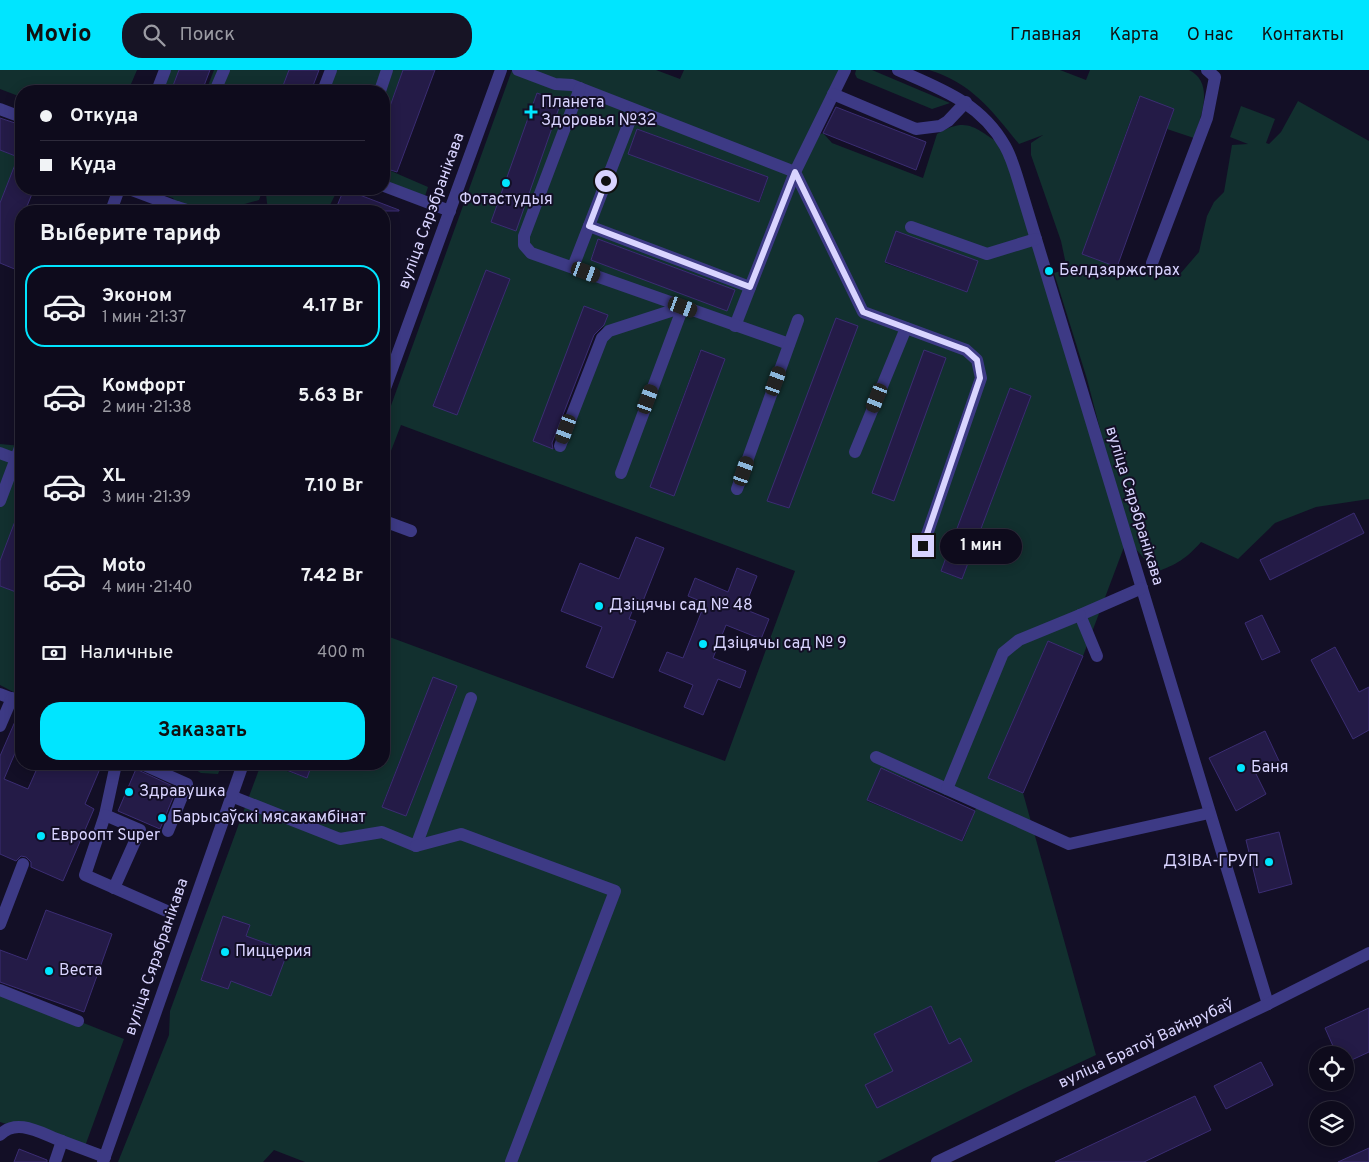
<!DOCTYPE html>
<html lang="ru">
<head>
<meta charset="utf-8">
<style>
  body { margin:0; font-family:Overpass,sans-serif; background:#171425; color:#f1f3f6; height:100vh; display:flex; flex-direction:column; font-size:19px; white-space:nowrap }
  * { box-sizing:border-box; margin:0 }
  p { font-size:16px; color:#9b9ba3 }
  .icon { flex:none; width:28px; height:28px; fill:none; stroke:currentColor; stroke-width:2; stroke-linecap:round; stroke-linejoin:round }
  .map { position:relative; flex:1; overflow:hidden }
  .sheet { position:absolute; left:15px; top:135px; width:375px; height:565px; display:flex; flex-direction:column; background:#0e0b1c; border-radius:20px; box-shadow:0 2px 12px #0003,0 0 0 1px #2e2b3b }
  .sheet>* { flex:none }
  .guide { position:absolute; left:15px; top:15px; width:375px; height:110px; border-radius:20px; box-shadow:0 2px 12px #0003,0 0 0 1px #2e2b3b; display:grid; align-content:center; height:110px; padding:0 25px; background:#0e0b1c }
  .controls { position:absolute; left:1309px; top:976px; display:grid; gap:10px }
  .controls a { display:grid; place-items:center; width:45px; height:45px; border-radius:50%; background:#0e0b1c; box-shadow:0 2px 12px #0003,0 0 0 1px #2e2b3b; font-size:25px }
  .end { position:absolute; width:22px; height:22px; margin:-11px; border:6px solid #d9d4ff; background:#111; box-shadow:0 0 0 2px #111 }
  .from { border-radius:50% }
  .bubble { position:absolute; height:35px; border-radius:18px; background:#0e0b1c; box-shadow:0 2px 12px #0003,0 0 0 1px #2e2b3b; font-size:16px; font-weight:700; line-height:35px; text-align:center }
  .car { position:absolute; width:15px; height:30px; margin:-15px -8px; border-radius:6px; box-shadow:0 0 4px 1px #0007; background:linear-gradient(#222 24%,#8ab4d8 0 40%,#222 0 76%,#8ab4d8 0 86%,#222 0) }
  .guide b { display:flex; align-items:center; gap:18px; height:48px; font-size:19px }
  .guide b+b { border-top:1px solid #2e2b3b }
  .guide i { width:12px; height:12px; background:#f1f3f6 }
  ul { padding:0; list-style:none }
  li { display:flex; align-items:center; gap:15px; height:82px; margin:0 10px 8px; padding:0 15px; border:2px solid transparent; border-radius:20px }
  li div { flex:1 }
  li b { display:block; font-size:19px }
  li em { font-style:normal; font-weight:700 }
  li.active { border-color:#00e5ff }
  li>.icon { width:45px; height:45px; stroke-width:1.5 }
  h2 { padding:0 25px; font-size:22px; line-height:60px }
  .pay { display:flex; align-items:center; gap:12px; height:55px; padding:0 25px; font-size:19px }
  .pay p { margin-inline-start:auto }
  .primary-button { display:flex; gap:10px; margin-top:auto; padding:10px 25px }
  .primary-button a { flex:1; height:58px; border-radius:20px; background:#00e5ff; color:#111; font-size:20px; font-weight:700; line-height:58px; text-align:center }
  header { display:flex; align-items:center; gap:30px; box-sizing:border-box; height:70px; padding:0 25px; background:#00e5ff; color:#111 }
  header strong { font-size:24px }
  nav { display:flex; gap:28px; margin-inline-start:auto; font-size:18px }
  .search { width:350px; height:45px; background:#171425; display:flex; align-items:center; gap:12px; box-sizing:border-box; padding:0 18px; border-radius:20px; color:#9b9ba3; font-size:19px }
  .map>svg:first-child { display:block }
  .green { fill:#12302f; fill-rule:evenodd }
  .building { fill:#241b47; stroke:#3b2d73 }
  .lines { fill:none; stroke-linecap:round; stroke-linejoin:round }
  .minor { stroke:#3d3a85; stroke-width:12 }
  .route { stroke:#d9d4ff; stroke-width:6 }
  .poi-dot { fill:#00e5ff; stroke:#130f26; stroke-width:2 }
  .labels { text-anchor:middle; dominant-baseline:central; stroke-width:4; stroke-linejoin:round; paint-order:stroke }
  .poi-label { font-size:16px; fill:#d9d4ff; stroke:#130f26; text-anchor:start }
  .street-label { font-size:16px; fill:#d9d4ff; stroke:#130f26 }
</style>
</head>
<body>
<header>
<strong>Movio</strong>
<div class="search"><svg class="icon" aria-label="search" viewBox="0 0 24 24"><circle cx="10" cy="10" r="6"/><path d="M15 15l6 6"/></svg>Поиск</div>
<nav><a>Главная</a><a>Карта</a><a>О нас</a><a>Контакты</a></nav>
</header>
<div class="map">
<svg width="1369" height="1092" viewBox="0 0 1369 1092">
  <rect width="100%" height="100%" fill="#130f26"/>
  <g class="green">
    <polygon points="0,0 137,0 128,21 21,21 21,27 0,19"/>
    <polygon points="165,0 179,0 171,21 157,21"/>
    <polygon points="214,0 289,0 281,21 206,21"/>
    <polygon points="327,0 403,0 384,53 384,21 321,21"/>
    <path d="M 512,0 L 656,0 L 680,9 L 684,0 L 844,0 L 812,68 L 823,63 L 832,73 L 923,108 L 937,64 C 970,44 976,61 1005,76 L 1101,363 L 1087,309 L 1054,203 L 1067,199 L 1061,171 L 1031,85 L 1031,73 L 1043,65 L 1019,74 C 992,41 972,13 929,0 L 1060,0 L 1086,10 L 1090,0 L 1189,0 C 1215,13 1201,46 1194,68 L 1167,59 L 1174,39 L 1139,27 L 1082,184 L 1117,197 L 1180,204 L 1199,182 L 1207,146 L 1214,132 L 1224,122 L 1232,75 L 1248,74 L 1230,67 L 1241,36 L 1275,49 L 1266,73 L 1269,74 L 1281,62 L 1298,31 L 1369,71 L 1369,429 L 1316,437 L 1275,453 L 1238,489 L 1201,472 C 1187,488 1176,495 1156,502 L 1127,469 L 1083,586 L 1048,571 L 988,708 L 1023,723 L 1096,985 L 1023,1019 L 877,1092 L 305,1092 L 274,1080 L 263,1092 L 118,1092 L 169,965 L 170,941 L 261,694 L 286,694 L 284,700 L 307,708 L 312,694 L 384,694 L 384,565 L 725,691 L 795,501 L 401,355 L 384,399 L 384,355 ZM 537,23 L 561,32 L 516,160 ZM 637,59 L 768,107 L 760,131 L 628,84 ZM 896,162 L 978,191 L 967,222 L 885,193 ZM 598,169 L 735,220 L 727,240 L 591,190 ZM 486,200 L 510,209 L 457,345 L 433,335 ZM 584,236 L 608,245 L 556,380 L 534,371 ZM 836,248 L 857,256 L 788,438 L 768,431 ZM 700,281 L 701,281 L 674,426 L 650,417 ZM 1010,318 L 1031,326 L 962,509 L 941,501 ZM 433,607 L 457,617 L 406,746 L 382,736 ZM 881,698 L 976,738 L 963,771 L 867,731 ZM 223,846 L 250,856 L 228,919 L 201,909 Z"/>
    <polygon points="856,0 872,0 950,33 932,39 857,8 855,4"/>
    <polygon points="0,80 18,87 0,133"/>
    <polygon points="384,98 428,117 423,132 384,116"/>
    <polygon points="152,119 263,119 259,130 234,137 238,141 181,141 173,128 154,122"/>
    <polygon points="270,119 330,119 335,125 327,141 268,141 266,124"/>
    <polygon points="0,374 21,376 21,436 0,491"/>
    <polygon points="21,509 21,626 0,615 0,516 16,522"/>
    <polygon points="186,694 222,694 218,704 201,703"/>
    <polygon points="0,920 124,969 84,1079 0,1052"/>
  </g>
  <g class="building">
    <polygon points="179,0 210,0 202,21 171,21"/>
    <polygon points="289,0 319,0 311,21 281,21"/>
    <polygon points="403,0 435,0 397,102 384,98 384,53"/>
    <polygon points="537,23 561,32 516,161 491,152"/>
    <polygon points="1140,26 1174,39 1117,197 1082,184"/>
    <polygon points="836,37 926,72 916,100 823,63"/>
    <polygon points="0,48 21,55 21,119 34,119 25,141 21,141 21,150 16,164 21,166 21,188 17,200 0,193 0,133 18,87 0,80"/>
    <polygon points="637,59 768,107 759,132 628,84"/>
    <polygon points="344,119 399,140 399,141 335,141"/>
    <polygon points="896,161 978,191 967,222 885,192"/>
    <polygon points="598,169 735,220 727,241 591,190"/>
    <polygon points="486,200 510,209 457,345 433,336"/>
    <polygon points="584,236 608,245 604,255 594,265 552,373 553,379 533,371"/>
    <polygon points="836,248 858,256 789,438 767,431"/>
    <polygon points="701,280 725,289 674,426 650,417"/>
    <polygon points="924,280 946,288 894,431 872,423"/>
    <polygon points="1010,318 1031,326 962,509 941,501"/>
    <polygon points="20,438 21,509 16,522 0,516 0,491"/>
    <polygon points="1354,443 1364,463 1270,510 1260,490"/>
    <polygon points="636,467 664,478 643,531 637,529 629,549 636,551 613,608 586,597 602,557 561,541 580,493 619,509"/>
    <polygon points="737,498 757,506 744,539 769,549 761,569 726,555 713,588 746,601 740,618 718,609 703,645 684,637 693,615 659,601 667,582 683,588 705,533 688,526 695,508 728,522"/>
    <polygon points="1262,545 1280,582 1262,590 1245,553"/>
    <polygon points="1048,571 1083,586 1023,723 988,708"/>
    <polygon points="1335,577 1359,622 1369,617 1369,660 1353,669 1311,590"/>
    <polygon points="433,607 457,616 406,746 382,737"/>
    <polygon points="20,640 21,669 4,709 28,719 39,694 102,694 85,734 94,739 63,811 31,797 31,792 26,787 21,786 16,791 0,784 0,686"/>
    <polygon points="1265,661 1280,693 1256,704 1266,724 1236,741 1209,688"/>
    <polygon points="271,694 312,694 307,708"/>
    <polygon points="881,698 975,741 962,771 867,730"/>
    <polygon points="136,699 177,718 160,759 118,741"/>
    <polygon points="1279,762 1292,814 1259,823 1246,770"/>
    <polygon points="46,840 112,864 84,942 0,912 0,880 27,890"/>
    <polygon points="223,846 250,855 246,866 288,881 271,926 231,911 228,919 201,910"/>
    <polygon points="931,936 949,974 960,968 972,991 877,1038 865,1015 893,1001 874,964"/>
    <polygon points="1369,938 1369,982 1345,993 1345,985 1337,985 1325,958"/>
    <polygon points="1261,992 1273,1015 1226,1039 1214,1016"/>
    <polygon points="1195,1026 1211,1060 1144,1092 1055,1092"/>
    <polygon points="1369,1078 1369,1092 1338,1092"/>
    <polygon points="19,1079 47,1090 47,1092 14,1092"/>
  </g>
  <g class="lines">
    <g class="minor">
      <polyline points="518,0 555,14 572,15 795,102 735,256"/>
      <polyline points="845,0 795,102 863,242 966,280 977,290 981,308 923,476"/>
      <path d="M 898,0 C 941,19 981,33 1005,76 C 1013,90 1017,107 1022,123 L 1268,934"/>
      <polyline points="580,18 524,166 524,175 531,183 789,274"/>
      <polyline points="157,21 165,0"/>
      <polyline points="215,21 224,0"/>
      <polyline points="323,21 331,0"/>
      <polyline points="380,21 387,0"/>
      <polyline points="833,24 916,59 940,56 948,51 966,32"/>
      <polyline points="0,39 21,47"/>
      <polyline points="384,116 450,141"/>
      <polyline points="129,119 177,137 176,141"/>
      <polyline points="177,137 190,141"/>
      <polyline points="111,141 119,119"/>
      <polyline points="319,141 320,140"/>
      <polyline points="589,156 750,217"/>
      <polyline points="911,157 987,184 1036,169"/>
      <polyline points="1152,193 1207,48 1215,7 1207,0"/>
      <polyline points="573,197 634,40"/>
      <polyline points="384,321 501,0"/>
      <polyline points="560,376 602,268 609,261 683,237"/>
      <polyline points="855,382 906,258"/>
      <polyline points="0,383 16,389"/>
      <polyline points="621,403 683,237"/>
      <polyline points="737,419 798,250"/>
      <polyline points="0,431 21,375"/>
      <polyline points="384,451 411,461"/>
      <polyline points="1097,586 1080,545 1142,518"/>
      <polyline points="0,624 21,632"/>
      <polyline points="0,656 12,628"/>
      <polyline points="876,687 1069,774 1209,743"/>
      <polyline points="116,694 105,745 85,805 169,842"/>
      <polyline points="142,694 187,714 168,761"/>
      <polyline points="947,719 1003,583 1019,570 1080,545"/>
      <polyline points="231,726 340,769 382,762 416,776 471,628"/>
      <polyline points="105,745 140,760 114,818"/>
      <polyline points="416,776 461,764 615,821 511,1092"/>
      <polyline points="0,854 23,794"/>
      <polyline points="0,920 78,951"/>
      <path d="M 0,1065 C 17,1047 42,1064 62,1071"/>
      <polyline points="55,1092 62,1071 105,1087"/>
      <polyline points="103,1092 243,694"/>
      <polyline points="937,1092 1268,934 1369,883"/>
    </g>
  </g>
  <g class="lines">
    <polyline class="route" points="606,111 589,156 750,217 795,102 863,242 966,280 977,290 980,308 923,476"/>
  </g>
  <g class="poi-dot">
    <path d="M528.5 34.5h5v5h5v5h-5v5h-5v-5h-5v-5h5z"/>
    <circle cx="506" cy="113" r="5"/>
    <circle cx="1049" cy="201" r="5"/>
    <circle cx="599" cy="536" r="5"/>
    <circle cx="703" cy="574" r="5"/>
    <circle cx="1241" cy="698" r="5"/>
    <circle cx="129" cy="722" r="5"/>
    <circle cx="162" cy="748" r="5"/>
    <circle cx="41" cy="766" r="5"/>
    <circle cx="1269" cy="792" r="5"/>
    <circle cx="225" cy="882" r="5"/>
    <circle cx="49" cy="901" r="5"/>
  </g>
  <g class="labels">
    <g class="poi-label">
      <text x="541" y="33">Планета<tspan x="541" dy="18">Здоровья №32</tspan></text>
      <text x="506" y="130" text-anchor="middle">Фотастудыя</text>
      <text x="1059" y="201">Белдзяржстрах</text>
      <text x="609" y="536">Дзіцячы сад № 48</text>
      <text x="713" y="574">Дзіцячы сад № 9</text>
      <text x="1251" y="698">Баня</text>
      <text x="139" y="722">Здравушка</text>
      <text x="172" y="748">Барысаўскі мясакамбінат</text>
      <text x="51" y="766">Евроопт Super</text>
      <text x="1259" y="792" text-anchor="end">ДЗІВА-ГРУП</text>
      <text x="235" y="882">Пиццерия</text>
      <text x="59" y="901">Веста</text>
    </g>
    <g class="street-label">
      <text transform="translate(432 141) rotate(-70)">вуліца Сярэбранікава</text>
      <text transform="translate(1134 436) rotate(73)">вуліца Сярэбранікава</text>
      <text transform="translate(157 887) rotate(-71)">вуліца Сярэбранікава</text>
      <text transform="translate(1146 974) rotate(-25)">вуліца Братоў Вайнрубаў</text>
    </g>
  </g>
</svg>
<div class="controls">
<a><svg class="icon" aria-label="locate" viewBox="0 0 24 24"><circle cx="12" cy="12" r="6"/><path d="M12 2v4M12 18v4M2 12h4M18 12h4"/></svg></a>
<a><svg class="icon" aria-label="layers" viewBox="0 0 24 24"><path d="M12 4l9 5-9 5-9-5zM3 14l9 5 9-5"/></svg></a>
</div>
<i class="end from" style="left:606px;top:111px"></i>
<i class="end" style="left:923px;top:476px"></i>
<div class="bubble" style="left:940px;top:459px;width:82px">1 мин</div>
<i class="car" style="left:586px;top:202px;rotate:110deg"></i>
<i class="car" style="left:683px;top:237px;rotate:110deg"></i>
<i class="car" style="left:776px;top:311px;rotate:20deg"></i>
<i class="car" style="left:877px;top:328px;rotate:202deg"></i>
<i class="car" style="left:648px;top:329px;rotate:20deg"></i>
<i class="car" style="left:566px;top:359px;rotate:200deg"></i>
<i class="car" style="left:744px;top:401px;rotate:19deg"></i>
<div class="guide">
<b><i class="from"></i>Откуда</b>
<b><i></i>Куда</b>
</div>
<section class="sheet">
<h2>Выберите тариф</h2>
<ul>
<li class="active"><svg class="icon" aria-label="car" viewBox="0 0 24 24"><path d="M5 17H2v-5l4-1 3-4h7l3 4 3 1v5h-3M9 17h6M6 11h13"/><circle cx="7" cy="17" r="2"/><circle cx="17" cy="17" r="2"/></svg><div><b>Эконом</b><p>1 мин · 21:37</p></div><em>4.17 Br</em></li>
<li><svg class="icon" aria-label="car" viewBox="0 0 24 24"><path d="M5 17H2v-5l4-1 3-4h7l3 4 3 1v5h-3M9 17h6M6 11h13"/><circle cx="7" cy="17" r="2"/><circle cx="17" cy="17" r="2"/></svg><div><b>Комфорт</b><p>2 мин · 21:38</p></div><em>5.63 Br</em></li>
<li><svg class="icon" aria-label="car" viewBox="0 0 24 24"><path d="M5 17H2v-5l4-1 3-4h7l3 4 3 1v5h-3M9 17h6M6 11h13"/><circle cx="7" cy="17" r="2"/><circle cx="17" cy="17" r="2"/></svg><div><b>XL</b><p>3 мин · 21:39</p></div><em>7.10 Br</em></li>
<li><svg class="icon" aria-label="car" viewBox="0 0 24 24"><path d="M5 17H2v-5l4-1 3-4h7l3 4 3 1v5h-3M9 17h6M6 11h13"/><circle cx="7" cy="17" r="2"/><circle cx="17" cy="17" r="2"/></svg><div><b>Moto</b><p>4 мин · 21:40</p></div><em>7.42 Br</em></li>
</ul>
<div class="pay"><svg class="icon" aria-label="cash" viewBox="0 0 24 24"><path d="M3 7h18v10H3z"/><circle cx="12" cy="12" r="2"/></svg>Наличные<p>400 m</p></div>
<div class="primary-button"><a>Заказать</a></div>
</section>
</div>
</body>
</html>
